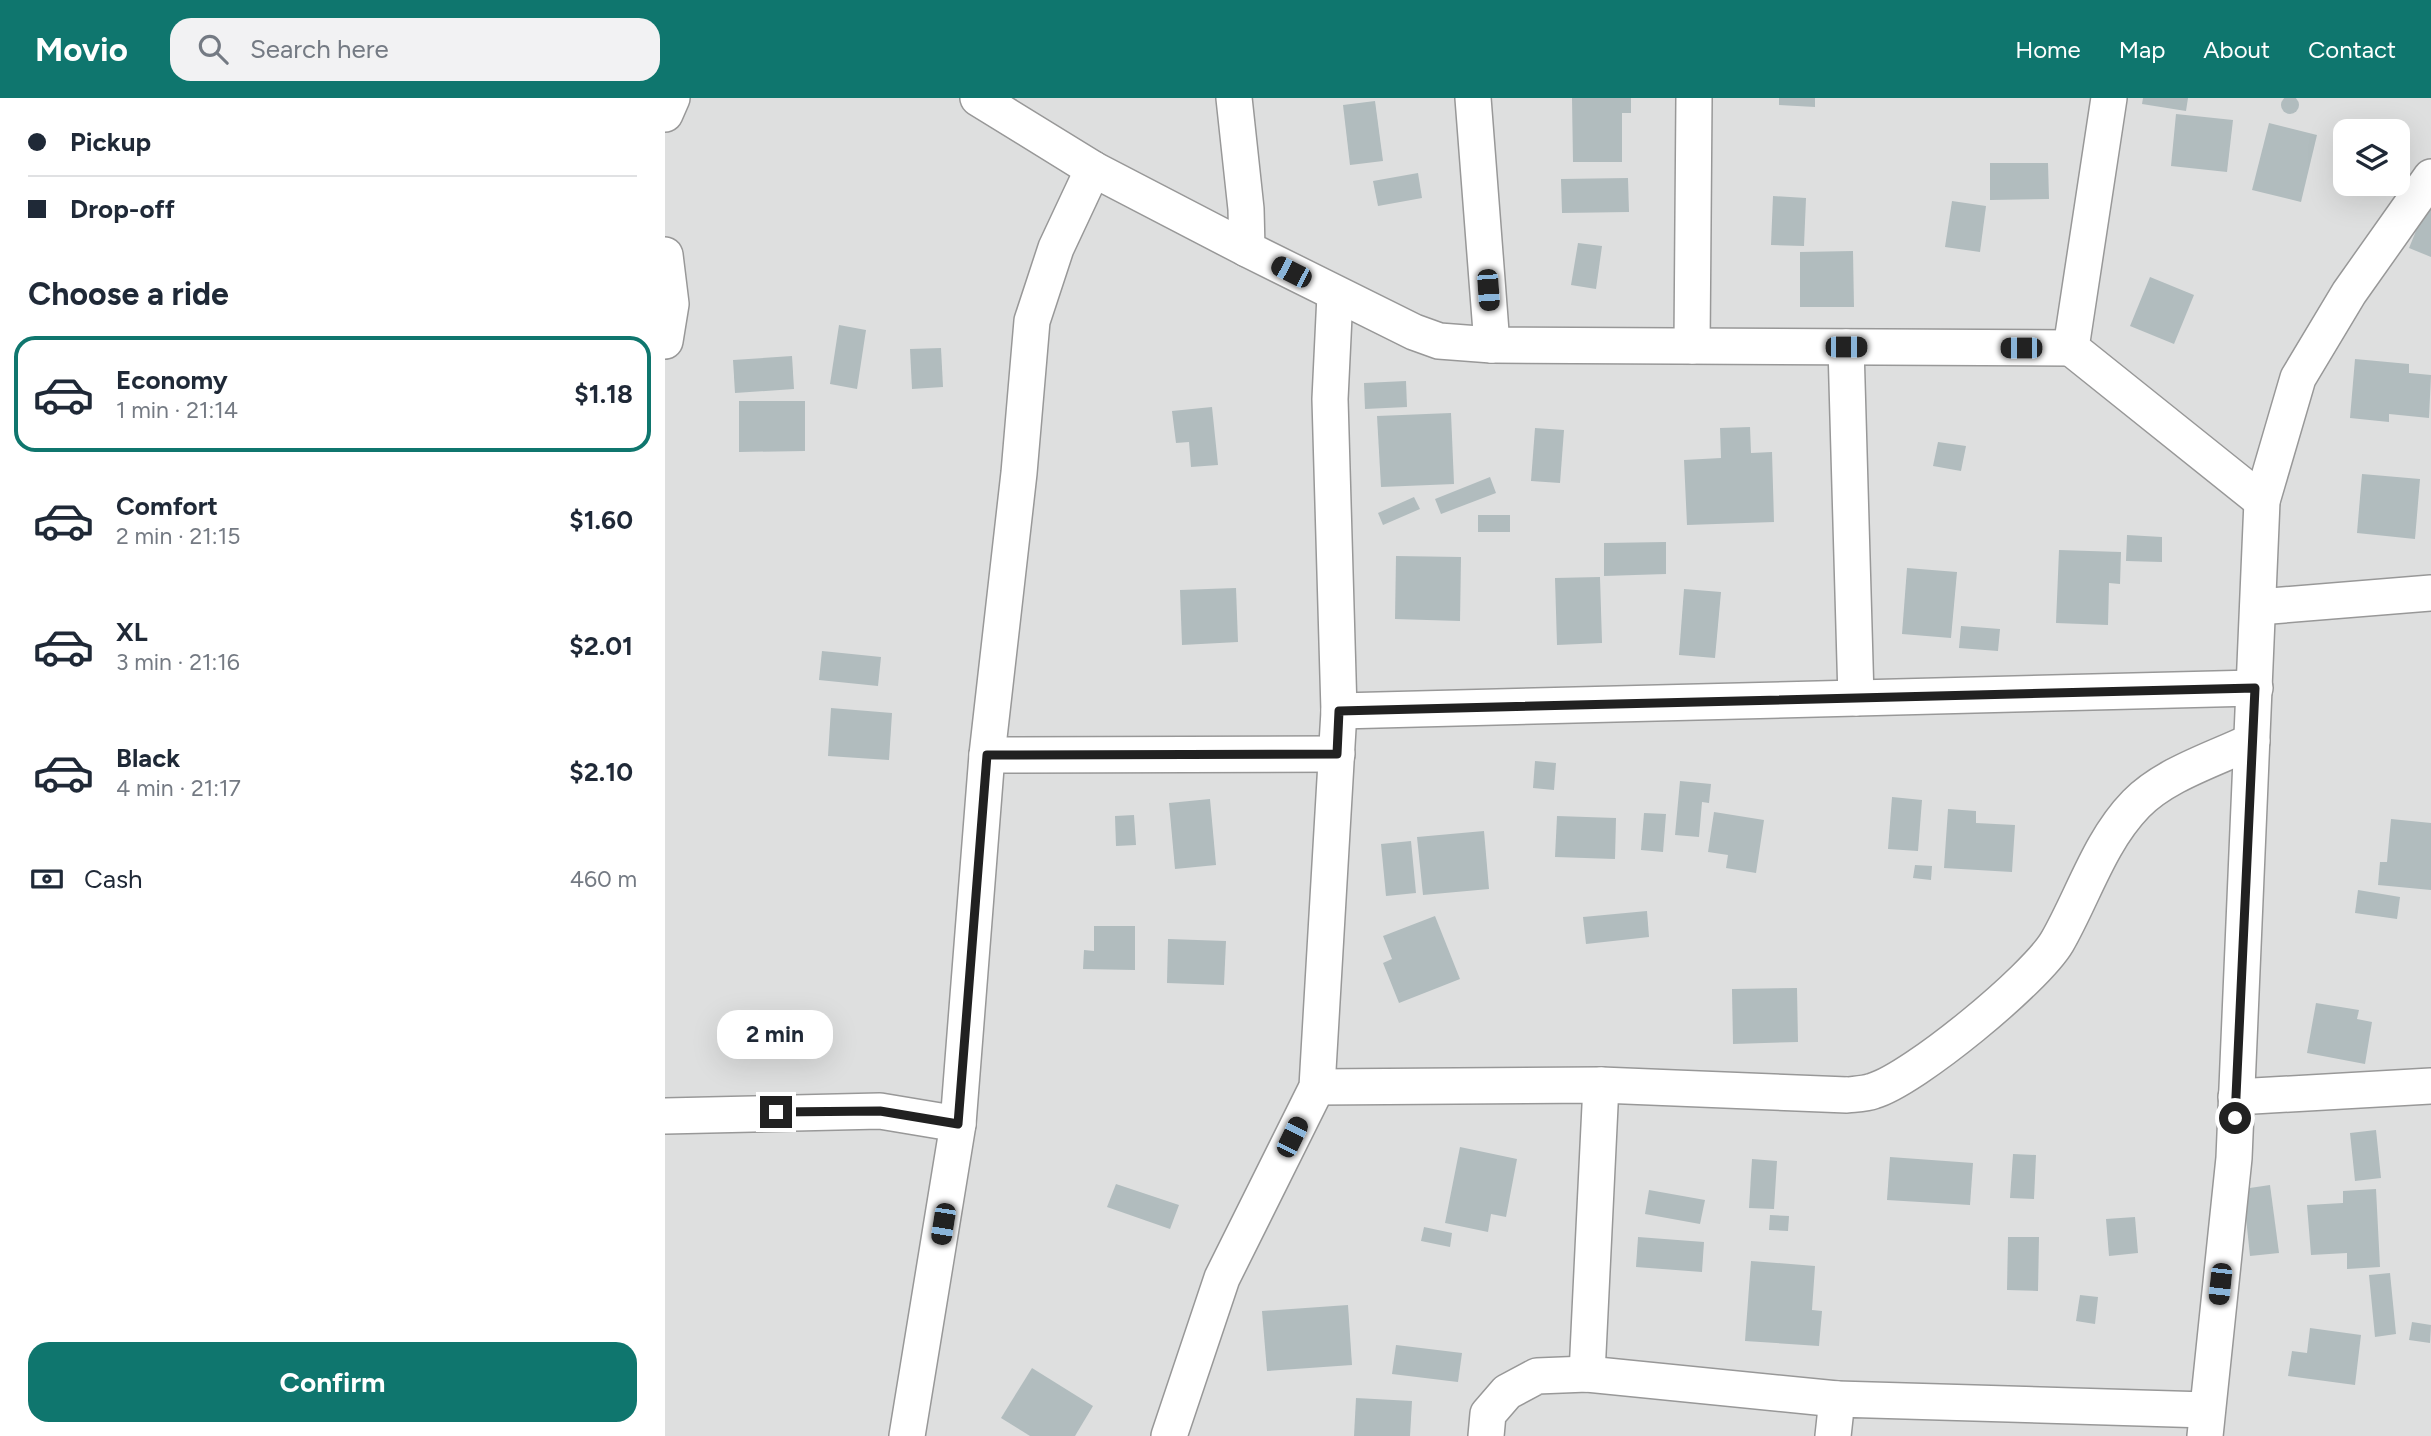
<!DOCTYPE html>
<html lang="en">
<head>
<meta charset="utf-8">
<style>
  body { margin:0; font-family:Figtree,sans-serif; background:#f2f2f3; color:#1f2937; height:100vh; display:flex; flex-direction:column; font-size:26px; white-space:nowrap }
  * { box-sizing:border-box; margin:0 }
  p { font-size:23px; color:#747a83 }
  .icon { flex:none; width:38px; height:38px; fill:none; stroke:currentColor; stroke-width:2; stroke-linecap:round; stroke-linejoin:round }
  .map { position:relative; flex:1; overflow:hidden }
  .details { display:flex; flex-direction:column; background:#fff; width:665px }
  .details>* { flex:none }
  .banner { display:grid; align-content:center; height:154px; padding:0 28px; background:#fff }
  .fabs { position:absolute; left:1668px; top:21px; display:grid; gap:14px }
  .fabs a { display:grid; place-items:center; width:77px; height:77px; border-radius:14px; background:#fff; box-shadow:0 7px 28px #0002; font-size:35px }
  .end { position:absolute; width:32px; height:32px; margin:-16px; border:9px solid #212121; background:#fff; box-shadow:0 0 0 4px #fff }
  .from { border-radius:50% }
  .bubble { position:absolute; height:49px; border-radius:21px; background:#fff; box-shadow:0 7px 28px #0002; font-size:23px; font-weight:700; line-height:49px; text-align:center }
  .car { position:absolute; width:21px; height:42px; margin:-21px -10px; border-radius:9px; box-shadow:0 0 5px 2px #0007; background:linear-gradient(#222 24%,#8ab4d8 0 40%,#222 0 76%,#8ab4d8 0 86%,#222 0) }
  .banner b { display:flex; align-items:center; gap:24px; height:66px; font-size:26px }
  .banner b+b { border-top:2px solid #e0e1e3 }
  .banner i { width:18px; height:18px; background:#1f2937 }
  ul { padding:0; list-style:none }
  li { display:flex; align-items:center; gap:21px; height:116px; margin:0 14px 10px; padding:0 14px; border:4px solid transparent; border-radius:21px }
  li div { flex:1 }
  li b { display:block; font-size:26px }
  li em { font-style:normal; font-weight:700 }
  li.on { border-color:#0f766e }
  li>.icon { width:63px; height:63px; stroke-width:1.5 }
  h2 { padding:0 28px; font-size:32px; line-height:84px }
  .pay { display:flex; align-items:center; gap:18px; height:77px; padding:0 28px; font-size:26px }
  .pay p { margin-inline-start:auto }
  .button { display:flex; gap:14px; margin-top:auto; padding:14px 28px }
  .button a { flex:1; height:80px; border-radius:21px; background:#0f766e; color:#fff; font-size:28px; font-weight:700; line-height:80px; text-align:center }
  header { display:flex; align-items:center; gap:42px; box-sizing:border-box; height:98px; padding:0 35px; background:#0f766e; color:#fff }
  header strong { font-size:33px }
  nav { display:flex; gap:38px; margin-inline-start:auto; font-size:24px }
  .search { width:490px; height:63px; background:#f2f2f3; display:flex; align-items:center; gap:18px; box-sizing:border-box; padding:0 24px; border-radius:21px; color:#747a83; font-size:26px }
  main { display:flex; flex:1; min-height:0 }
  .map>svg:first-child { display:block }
  .residential { fill:#dedfdf; fill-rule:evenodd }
  .building { fill:#b1bcbe }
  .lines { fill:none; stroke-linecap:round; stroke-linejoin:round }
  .minor-casing { stroke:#989898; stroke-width:38 }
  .minor { stroke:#fff; stroke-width:35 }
  .route { stroke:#212121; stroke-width:9 }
</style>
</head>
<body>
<header>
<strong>Movio</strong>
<div class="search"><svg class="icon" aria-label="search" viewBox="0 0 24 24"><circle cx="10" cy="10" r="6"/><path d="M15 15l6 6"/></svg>Search here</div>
<nav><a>Home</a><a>Map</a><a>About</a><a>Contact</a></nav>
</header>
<main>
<section class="details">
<div class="banner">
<b><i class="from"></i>Pickup</b>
<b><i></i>Drop-off</b>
</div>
<h2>Choose a ride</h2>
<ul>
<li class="on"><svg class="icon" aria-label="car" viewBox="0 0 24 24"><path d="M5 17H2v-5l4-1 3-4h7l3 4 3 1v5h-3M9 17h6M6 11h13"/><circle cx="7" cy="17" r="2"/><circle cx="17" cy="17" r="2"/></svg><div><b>Economy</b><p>1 min · 21:14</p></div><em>$1.18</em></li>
<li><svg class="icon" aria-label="car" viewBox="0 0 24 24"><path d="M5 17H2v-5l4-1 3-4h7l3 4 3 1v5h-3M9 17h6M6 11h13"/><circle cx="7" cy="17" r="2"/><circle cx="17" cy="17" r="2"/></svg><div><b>Comfort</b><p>2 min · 21:15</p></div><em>$1.60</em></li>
<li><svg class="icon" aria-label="car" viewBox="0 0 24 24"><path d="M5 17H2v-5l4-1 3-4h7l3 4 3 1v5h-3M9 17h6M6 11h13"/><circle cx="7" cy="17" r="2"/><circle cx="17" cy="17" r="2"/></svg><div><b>XL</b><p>3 min · 21:16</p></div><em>$2.01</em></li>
<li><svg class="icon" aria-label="car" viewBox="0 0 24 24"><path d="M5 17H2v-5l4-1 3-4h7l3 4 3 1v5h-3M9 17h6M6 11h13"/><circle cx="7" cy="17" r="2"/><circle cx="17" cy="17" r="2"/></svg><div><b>Black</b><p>4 min · 21:17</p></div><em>$2.10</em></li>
</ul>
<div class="pay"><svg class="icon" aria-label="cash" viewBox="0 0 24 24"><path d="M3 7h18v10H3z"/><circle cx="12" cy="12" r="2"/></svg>Cash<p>460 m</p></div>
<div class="button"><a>Confirm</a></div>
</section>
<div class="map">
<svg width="1766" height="1338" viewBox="0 0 1766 1338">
  <rect width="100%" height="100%" fill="#e8edf1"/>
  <path class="residential" d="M 0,0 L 1766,0 L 1766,1338 L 0,1338 ZM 1680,33 L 1732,33 L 1732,86 L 1680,86 Z"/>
  <g class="building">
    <circle cx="1625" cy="7" r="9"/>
    <polygon points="907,0 966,0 966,15 957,15 957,64 908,64"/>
    <polygon points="1114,0 1150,0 1150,9 1114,7"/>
    <polygon points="1478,0 1523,0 1521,13 1477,6"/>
    <polygon points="710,3 718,63 685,67 678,7"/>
    <polygon points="1511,16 1568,22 1562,74 1506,68"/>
    <polygon points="1604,25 1652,37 1636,104 1587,92"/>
    <polygon points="1325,65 1383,65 1384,101 1325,102"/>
    <polygon points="753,75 757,100 713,108 708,83"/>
    <polygon points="963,80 964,114 897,115 896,81"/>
    <polygon points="1766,96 1766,159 1744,150"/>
    <polygon points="1108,98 1141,100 1139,148 1106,147"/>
    <polygon points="1287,103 1321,108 1315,154 1280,149"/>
    <polygon points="913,145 937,148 931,191 906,187"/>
    <polygon points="1188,153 1189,209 1135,209 1135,154"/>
    <polygon points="1485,179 1529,197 1509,246 1465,228"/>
    <polygon points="174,227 201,232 192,291 165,286"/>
    <polygon points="276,250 278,289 247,291 245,251"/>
    <polygon points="127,258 129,291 70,295 68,262"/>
    <polygon points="1690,261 1744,266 1744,275 1766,277 1764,320 1724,316 1724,324 1685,320"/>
    <polygon points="741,283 742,309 700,311 699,285"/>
    <polygon points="74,303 140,303 140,353 74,354"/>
    <polygon points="547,309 553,367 526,369 524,344 511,345 507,313"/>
    <polygon points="786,315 789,386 716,389 712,318"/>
    <polygon points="1085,329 1086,355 1107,354 1109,424 1022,427 1019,362 1056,360 1055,330"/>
    <polygon points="870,330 899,332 895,385 866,383"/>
    <polygon points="1273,344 1301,348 1296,373 1268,368"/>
    <polygon points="1697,376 1755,381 1750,441 1692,435"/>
    <polygon points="825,379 831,395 776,416 770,401"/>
    <polygon points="749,399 755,411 718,427 713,415"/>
    <rect x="813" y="417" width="32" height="17"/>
    <polygon points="1462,437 1497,439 1497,464 1461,463"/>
    <polygon points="1001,444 1001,476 939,478 939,445"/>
    <polygon points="1394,452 1456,454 1455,486 1444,485 1443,527 1391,525"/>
    <polygon points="731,458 796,459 795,523 730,521"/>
    <polygon points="1242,470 1292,474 1286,540 1237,536"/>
    <polygon points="935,479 937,545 892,547 890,480"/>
    <polygon points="571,490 573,544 517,547 515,492"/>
    <polygon points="1019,491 1056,494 1050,560 1014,557"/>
    <polygon points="1296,528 1335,531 1333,553 1294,550"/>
    <polygon points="157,553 216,559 213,588 154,582"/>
    <polygon points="166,610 227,615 224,662 163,658"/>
    <polygon points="870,663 891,665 889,692 868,690"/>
    <polygon points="1015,683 1046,686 1044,705 1037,704 1034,739 1010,737"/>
    <polygon points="1227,699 1257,702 1253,753 1223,751"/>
    <polygon points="545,701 551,767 510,771 504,705"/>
    <polygon points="1283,711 1311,713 1311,725 1350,727 1347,774 1279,770"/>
    <polygon points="1049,714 1099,722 1091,775 1061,770 1063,757 1043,754"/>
    <polygon points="979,715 1001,716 998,754 976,752"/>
    <polygon points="469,717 471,747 451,748 450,718"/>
    <polygon points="892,718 951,720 950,761 890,759"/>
    <polygon points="1726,721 1766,725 1766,792 1713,787 1715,764 1722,764"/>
    <polygon points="819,733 824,791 758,797 752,739"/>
    <polygon points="746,743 751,795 721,798 716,746"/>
    <polygon points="1250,767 1267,768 1266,782 1248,780"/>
    <polygon points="1693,792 1735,799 1732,821 1690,815"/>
    <polygon points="982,813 984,839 921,846 918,819"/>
    <polygon points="770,818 795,881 734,905 718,865 727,861 718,838"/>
    <polygon points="429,828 470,828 470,872 418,871 419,852 429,853"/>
    <polygon points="503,841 561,843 559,887 502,885"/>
    <polygon points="1132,890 1133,944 1068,946 1067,891"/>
    <polygon points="1651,905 1694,912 1692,921 1707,924 1700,966 1642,955"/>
    <polygon points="1711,1032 1716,1080 1690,1083 1685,1035"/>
    <polygon points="795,1049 852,1061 841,1119 826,1116 823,1134 780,1125"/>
    <polygon points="1348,1056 1371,1057 1369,1101 1345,1100"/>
    <polygon points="1225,1059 1308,1065 1305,1107 1222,1102"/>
    <polygon points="1087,1061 1112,1063 1109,1111 1084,1110"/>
    <polygon points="451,1086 514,1107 505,1131 442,1109"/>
    <polygon points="1605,1087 1614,1155 1585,1158 1578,1091"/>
    <polygon points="1711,1091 1715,1169 1682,1171 1682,1155 1646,1157 1642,1107 1678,1105 1678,1093"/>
    <polygon points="984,1092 1040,1102 1035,1126 980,1116"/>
    <polygon points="1105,1117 1124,1118 1123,1133 1104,1132"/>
    <polygon points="1470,1119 1473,1155 1444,1158 1441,1121"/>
    <polygon points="759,1129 787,1135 785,1149 756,1143"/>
    <polygon points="973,1139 1039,1144 1037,1174 971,1169"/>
    <polygon points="1343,1139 1374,1139 1373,1193 1342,1192"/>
    <polygon points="1086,1163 1150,1168 1147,1212 1157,1213 1154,1248 1080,1243"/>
    <polygon points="1725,1175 1731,1236 1710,1239 1704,1177"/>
    <polygon points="1415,1197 1433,1199 1430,1226 1411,1223"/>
    <polygon points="683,1207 687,1267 602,1273 597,1213"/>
    <polygon points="1747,1224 1766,1227 1765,1245 1744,1242"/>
    <polygon points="1645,1230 1696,1237 1690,1287 1623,1278 1627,1253 1642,1255"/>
    <polygon points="731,1247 797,1255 793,1284 727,1276"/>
    <polygon points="367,1270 428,1308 410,1338 365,1338 336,1320"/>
    <polygon points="691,1300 747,1303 745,1338 689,1338"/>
  </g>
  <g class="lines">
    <g class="minor-casing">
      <g id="minor">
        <polyline points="313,0 428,71"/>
        <polyline points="569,0 581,111 582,151 749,234 774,243 827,247 1406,250"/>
        <polyline points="808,0 827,247"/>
        <polyline points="1444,0 1406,250 1597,403"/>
        <polyline points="0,16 7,0"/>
        <polyline points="0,157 6,206 0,243"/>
        <polyline points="1027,248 1029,0"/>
        <polyline points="1181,249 1191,600"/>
        <polyline points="1593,509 1766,495"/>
        <polyline points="674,613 1590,590"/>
        <polyline points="322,657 672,656"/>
        <path d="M 652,989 L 936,987 L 1182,997 C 1190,996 1200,996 1208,993 C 1249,981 1370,881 1392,844 C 1418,799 1434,744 1471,706 C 1500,676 1550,661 1587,643"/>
        <polyline points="1571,999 1766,988"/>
        <polyline points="0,1018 215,1013 293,1026"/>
        <polyline points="922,1276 936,987"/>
        <polyline points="242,1338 293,1026 322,657 354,375 367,223 391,150 428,71 582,151"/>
        <polyline points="504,1338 557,1180 652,989 674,613 665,301 670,197"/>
        <polyline points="821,1338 823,1316 842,1294 872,1278 922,1276 1172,1301"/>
        <polyline points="1168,1338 1172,1301 1542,1312"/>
        <polyline points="1540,1338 1569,1060 1597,403 1633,280 1684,195 1766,79"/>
      </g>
    </g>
    <use href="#minor" class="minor"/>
  </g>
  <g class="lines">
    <polyline class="route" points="111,1014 215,1013 293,1026 322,657 672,656 674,613 1590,590 1570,1020"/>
  </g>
</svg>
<div class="fabs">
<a><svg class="icon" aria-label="layers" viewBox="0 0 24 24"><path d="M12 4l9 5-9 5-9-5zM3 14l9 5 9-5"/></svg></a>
</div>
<i class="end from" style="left:1570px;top:1020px"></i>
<i class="end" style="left:111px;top:1014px"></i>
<div class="bubble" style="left:52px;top:912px;width:116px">2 min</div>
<i class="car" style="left:626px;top:174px;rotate:297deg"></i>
<i class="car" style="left:823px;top:192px;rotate:176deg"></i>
<i class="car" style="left:1181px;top:249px;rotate:90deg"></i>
<i class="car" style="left:1356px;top:250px;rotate:270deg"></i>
<i class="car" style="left:627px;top:1039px;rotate:26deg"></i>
<i class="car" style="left:278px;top:1126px;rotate:189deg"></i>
<i class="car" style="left:1555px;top:1186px;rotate:186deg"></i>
</div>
</main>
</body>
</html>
